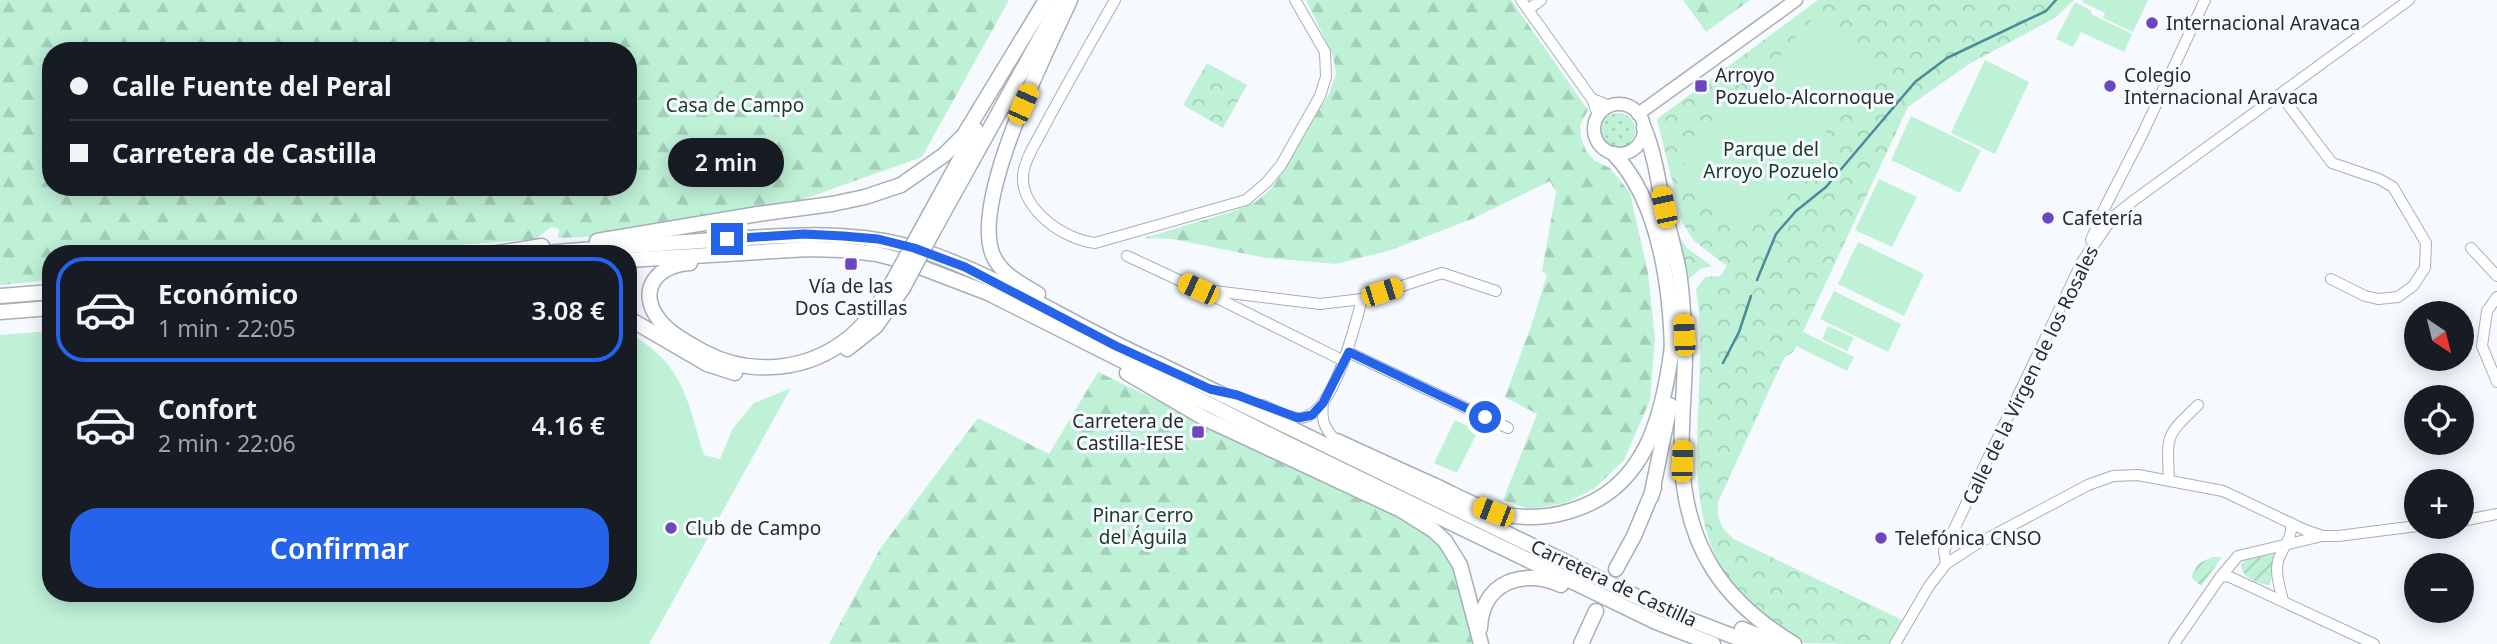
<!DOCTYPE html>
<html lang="es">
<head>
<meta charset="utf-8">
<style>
  body { margin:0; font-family:"Noto Sans",sans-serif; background:#20242c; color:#f1f3f6; height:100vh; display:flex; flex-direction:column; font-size:26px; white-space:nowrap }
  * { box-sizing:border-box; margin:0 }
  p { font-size:23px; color:#9ea1a6 }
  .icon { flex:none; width:38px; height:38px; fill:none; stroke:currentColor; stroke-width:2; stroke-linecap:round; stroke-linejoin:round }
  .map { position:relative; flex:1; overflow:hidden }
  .side { position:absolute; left:42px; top:245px; width:595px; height:357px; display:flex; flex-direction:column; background:#171b24; border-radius:28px; box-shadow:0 4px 18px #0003 }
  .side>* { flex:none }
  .guide { position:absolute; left:42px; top:42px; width:595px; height:154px; border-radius:28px; box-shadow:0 4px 18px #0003; display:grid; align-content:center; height:154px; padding:0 28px; background:#171b24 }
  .needle { width:46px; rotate:145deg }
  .tools { position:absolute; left:2404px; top:301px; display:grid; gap:14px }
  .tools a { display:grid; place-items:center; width:70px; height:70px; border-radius:50%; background:#171b24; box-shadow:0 4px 18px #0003; font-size:35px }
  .end { position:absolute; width:32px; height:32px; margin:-16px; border:9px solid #2563eb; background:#fff; box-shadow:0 0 0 4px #fff }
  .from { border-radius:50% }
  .bubble { position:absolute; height:49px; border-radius:24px; background:#171b24; box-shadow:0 4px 18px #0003; font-size:23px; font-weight:600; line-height:49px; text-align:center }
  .car { position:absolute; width:21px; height:42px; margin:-21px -10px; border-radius:9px; box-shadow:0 0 5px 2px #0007; background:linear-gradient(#f5c518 24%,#345 0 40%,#f5c518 0 76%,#345 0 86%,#f5c518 0) }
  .guide b { display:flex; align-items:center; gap:24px; height:66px; font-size:26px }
  .guide b+b { border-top:2px solid #363941 }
  .guide i { width:18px; height:18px; background:#f1f3f6 }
  ul { padding:12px 0 0; list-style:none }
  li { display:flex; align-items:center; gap:21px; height:105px; margin:0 14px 10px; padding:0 14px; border:4px solid transparent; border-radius:28px }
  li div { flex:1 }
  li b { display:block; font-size:26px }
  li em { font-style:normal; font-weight:600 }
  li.selected { border-color:#2563eb }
  li>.icon { width:63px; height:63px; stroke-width:1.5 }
  .action { display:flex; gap:14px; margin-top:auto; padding:14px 28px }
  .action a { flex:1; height:80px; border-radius:28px; background:#2563eb; color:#fff; font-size:28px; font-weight:600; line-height:80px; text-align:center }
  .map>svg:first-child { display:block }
  .grass { fill:url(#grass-dots) }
  .forest { fill:url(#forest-firs); fill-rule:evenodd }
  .park { fill:url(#park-crowns) }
  .garden { fill:url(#garden-furrows) }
  .pitch { fill:#bff1d7 }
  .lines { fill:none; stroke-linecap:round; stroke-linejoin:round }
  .stream { stroke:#4b8b98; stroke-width:2.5 }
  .minor-casing { stroke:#a6afb8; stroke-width:12 }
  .major-casing { stroke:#a6afb8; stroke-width:15 }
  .highway-casing { stroke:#a6afb8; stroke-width:17 }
  .minor { stroke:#fff; stroke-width:10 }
  .major { stroke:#fff; stroke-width:12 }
  .highway { stroke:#fff; stroke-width:14 }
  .highway-bridge-casing { stroke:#a6afb8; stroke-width:17; stroke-linecap:butt }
  .highway-bridge { stroke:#fff; stroke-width:14 }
  .route { stroke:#2563eb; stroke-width:9 }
  .poi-dot { fill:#6c46bf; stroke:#f6fafe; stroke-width:2.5 }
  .labels { text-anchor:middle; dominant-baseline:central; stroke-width:6; stroke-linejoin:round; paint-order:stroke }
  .poi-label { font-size:19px; fill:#282b2e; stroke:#f6fafe; text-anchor:start }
  .park-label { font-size:19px; fill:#18392a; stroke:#f6fafe }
  .street-label { font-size:19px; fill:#282b2e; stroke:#f6fafe }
</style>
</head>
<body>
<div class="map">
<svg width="2497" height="644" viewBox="0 0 2497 644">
  <defs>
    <pattern id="grass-dots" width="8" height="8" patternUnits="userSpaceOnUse" patternTransform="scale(1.75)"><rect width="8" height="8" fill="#bff1d7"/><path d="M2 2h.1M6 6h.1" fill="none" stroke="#a4cfb9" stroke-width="1.8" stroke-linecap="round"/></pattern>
    <pattern id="forest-firs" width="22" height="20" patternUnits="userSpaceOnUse" patternTransform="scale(1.75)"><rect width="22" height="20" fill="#bff1d7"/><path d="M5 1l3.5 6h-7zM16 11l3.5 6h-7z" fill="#a4cfb9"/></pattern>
    <pattern id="park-crowns" width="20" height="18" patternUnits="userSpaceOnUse" patternTransform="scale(1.75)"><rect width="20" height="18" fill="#bff1d7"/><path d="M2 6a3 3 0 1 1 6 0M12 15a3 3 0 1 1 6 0" fill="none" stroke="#a4cfb9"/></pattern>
    <pattern id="garden-furrows" width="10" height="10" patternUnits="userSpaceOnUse" patternTransform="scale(1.75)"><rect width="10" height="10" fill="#bff1d7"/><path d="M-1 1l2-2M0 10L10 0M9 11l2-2" fill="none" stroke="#a4cfb9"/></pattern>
  </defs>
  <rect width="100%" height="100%" fill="#f6fafe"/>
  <circle class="grass" cx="1618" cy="130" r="17"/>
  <g class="forest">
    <path d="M 0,0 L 1009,0 L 922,157 L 801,200 L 586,237 L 558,238 L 559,229 L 551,227 L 536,239 L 344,254 L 51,254 L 51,280 L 0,285 ZM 51,51 L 628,51 L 628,187 L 51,187 Z"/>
    <polygon points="1306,0 1511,0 1588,110 1580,125 1581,137 1586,151 1595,161 1610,168 1630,193 1648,273 1655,338 1650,400 1624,460 1594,489 1565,503 1529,509 1503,500 1537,414 1505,397 1532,323 1547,275 1542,271 1556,192 1550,181 1472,219 1388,251 1336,264 1266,258 1172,239 1144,238 1231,212 1257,201 1272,188 1330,92 1336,73 1333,56"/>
    <polygon points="1683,0 1750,0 1706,32"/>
    <path d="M 1098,372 L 1394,514 C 1406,521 1421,527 1432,536 C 1463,562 1467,606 1476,644 L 829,644 L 880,549 L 978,418 L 1049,454 Z"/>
  </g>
  <g class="park">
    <path d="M 1818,0 L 2074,0 L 2055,18 L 1969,64 L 1908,107 L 1794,351 L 1784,358 L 1718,502 C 1717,520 1720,527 1734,539 L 1902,620 L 1889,644 C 1869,644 1819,644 1803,643 C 1784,637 1770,622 1756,609 C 1661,527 1714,397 1696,289 L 1705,277 L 1720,276 L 1727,266 L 1694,241 L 1682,222 L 1657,119 Z"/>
    <polygon points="1207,63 1247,85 1223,128 1183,105"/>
    <polygon points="1677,233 1687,248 1712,266 1700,269 1688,280"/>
  </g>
  <g class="garden">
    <path d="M 2273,554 L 2276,555 C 2272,565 2275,577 2268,585 C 2257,583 2240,577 2241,564 L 2246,559 Z"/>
    <polygon points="2212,557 2222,557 2201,586 2191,577 2198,564"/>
  </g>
  <g class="pitch">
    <polygon points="2083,0 2148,0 2133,32 2103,18 2105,13 2082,2"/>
    <polygon points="2075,2 2092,11 2091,14 2132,34 2124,52 2081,32 2073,47 2056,39"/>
    <polygon points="1819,11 1878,65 1838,110 1821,142 1740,229 1678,172"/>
    <polygon points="1985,60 2029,82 1995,154 1951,133"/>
    <polygon points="1911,116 1981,150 1960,193 1891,160"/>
    <polygon points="1879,179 1917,197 1892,247 1855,230"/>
    <polygon points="1858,242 1924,274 1904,316 1838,284"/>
    <polygon points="1834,291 1901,324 1888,352 1820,319"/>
    <polygon points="1828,326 1854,338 1847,351 1822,339"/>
    <path d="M 51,331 L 51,593 L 628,593 L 628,331 C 638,339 650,346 659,355 C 687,381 693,421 704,455 L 720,459 L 733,428 L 754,403 L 791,388 L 649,644 L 0,644 L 0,335 Z"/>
    <polygon points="1803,332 1854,357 1847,371 1796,346"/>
    <polygon points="1455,420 1478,431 1457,473 1434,463"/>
  </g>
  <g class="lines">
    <g class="stream">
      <polyline points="1757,280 1776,234 1796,211 1826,187 1915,82 1947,58 2046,11 2056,0"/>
      <polyline points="1723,363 1739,332 1751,296"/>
    </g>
    <g class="minor-casing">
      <g id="minor">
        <path d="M 1115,0 C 1091,42 1067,84 1044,127 C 1037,141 1024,160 1023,176 C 1021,210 1065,240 1095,243 L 1246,200 L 1267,182 L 1281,165 L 1320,96 L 1326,77 L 1325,52 L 1295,0"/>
        <polyline points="1521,0 1592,99 1598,115"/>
        <polyline points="1528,10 1541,0"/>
        <polyline points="2280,94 2332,163 2379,179 2393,187 2426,243 2425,268 2413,286 2398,297 2378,299 2365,296 2331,279"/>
        <polyline points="1593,99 1610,106"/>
        <polyline points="2091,240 2105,207 2142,135 2205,0"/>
        <polyline points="2471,248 2497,276"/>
        <polyline points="1127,256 1198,289 1320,304 1362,299 1442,273 1496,291"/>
        <polyline points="1207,293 1344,361"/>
        <polyline points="2497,297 2487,311 2482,346 2497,382"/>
        <polyline points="1348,352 1508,428"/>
        <path d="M 1323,403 C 1321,420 1324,427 1335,440"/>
        <path d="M 1262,405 C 1273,409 1287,418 1298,418 C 1333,420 1355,325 1362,299"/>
        <path d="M 2169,480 C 2167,434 2165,437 2198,405"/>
        <polyline points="2462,521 2497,514"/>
        <polyline points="1946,564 1944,551 1947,544 2082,262 2113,217 2133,201 2409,0"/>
        <polyline points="2221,576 2230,577 2374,644"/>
        <path d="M 2283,601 C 2280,588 2275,574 2278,561 C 2282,547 2293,539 2291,523"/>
        <polyline points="1895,644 1929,586 1946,564 1975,545 2088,485 2113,476 2138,475 2223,491 2305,530 2323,536 2338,536 2417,526"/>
        <polyline points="2174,644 2221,576 2238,556 2322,536"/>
      </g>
    </g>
    <g class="major-casing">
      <g id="major">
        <circle cx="1619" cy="129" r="25"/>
        <polyline points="1638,114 1796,0"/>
      </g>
    </g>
    <g class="highway-casing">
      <g id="highway">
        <path d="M 1644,128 C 1654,152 1658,179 1663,205 C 1668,227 1675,250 1679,272 C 1683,298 1684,325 1685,352 C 1685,389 1680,426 1682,463 C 1686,547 1723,601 1794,644"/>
        <path d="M 1614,154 C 1660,202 1671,290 1672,354"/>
        <polyline points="921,230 976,130"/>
        <polyline points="931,235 1059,4"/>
        <polyline points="597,241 758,214 832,204 865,197 901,185 944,155 964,135 1046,0"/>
        <polyline points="491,254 542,246"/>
        <path d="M 532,254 C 597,249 663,243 728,239 C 792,235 856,230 917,249 C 1002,276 1076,328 1157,363 L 1660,608 L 1753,644"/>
        <polyline points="628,260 808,249 842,250 877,254 907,262 988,293 1282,441 1656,622 1713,644"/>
        <path d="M 690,263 C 656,265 636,291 660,321 C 672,335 688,343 704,352 C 751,377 809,371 850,337 C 868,322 881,301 893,281"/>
        <path d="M 1038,294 C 1023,285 1005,276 996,261 C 964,212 1047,51 1070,0"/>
        <polyline points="0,296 51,292"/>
        <polyline points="0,312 51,308"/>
        <polyline points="628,318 707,364 735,373"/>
        <polyline points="847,349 876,326 903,288"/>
        <polyline points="1127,373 1204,418 1401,510 1433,530 1445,541 1460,565 1481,644"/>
        <path d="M 1337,441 C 1370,456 1404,472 1438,487 C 1459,497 1480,509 1502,514 C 1525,519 1547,518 1570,511 C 1646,489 1663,416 1672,347"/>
        <polyline points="1651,497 1670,405"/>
        <polyline points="1616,569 1634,536 1654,488"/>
        <path d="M 1480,628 C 1482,582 1523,568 1561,585"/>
        <polyline points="1742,629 1779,644"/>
        <polyline points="1581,644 1596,611"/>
      </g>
    </g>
    <use href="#minor" class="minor"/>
    <use href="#major" class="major"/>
    <use href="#highway" class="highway"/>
    <g class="highway-bridge-casing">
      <g id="highway-bridge">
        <polyline points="893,281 921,230"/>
        <polyline points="903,288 931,235"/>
      </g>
    </g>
    <use href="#highway-bridge" class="highway-bridge"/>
  </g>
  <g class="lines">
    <polyline class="route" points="727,239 804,234 843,236 878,239 914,248 965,267 1116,346 1210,389 1237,395 1298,418 1312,415 1323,403 1349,352 1485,417"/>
  </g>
  <g class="poi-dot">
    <circle cx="2152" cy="23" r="7"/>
    <rect x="1694" y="79" width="14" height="14" rx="3.5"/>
    <circle cx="2110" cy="86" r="7"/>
    <circle cx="2048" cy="218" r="7"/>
    <rect x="844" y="257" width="14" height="14" rx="3.5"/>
    <rect x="1191" y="425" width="14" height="14" rx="3.5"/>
    <circle cx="671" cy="528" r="7"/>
    <circle cx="1881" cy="538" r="7"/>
  </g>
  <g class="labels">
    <g class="poi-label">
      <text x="2166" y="23">Internacional Aravaca</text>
      <text x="1715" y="75">Arroyo<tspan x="1715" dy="22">Pozuelo-Alcornoque</tspan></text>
      <text x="2124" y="75">Colegio<tspan x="2124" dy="22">Internacional Aravaca</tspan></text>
      <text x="2062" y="218">Cafetería</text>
      <text x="851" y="286" text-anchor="middle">Vía de las<tspan x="851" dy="22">Dos Castillas</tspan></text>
      <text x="1184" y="421" text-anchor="end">Carretera de<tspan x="1184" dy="22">Castilla-IESE</tspan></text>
      <text x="685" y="528">Club de Campo</text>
      <text x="1895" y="538">Telefónica CNSO</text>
    </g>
    <g class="park-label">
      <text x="735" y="105">Casa de Campo</text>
      <text x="1771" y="149">Parque del<tspan x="1771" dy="22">Arroyo Pozuelo</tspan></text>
      <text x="1143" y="515">Pinar Cerro<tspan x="1143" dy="22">del Águila</tspan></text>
    </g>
    <g class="street-label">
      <text transform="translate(2030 375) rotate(-64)">Calle de la Virgen de los Rosales</text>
      <text transform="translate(1614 583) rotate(25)">Carretera de Castilla</text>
    </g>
  </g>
</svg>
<div class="tools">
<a><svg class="needle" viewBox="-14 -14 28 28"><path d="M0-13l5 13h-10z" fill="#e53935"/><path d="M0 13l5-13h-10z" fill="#9ea1a6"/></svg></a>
<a><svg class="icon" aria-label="locate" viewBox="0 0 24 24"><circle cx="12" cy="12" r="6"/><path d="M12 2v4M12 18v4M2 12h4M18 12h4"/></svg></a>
<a>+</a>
<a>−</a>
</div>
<i class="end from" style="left:1485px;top:417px"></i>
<i class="end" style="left:727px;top:239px"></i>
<div class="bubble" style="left:668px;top:138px;width:116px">2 min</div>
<i class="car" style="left:1023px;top:104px;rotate:24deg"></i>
<i class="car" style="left:1664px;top:207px;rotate:348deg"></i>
<i class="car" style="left:1198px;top:289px;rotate:295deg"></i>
<i class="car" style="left:1382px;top:292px;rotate:72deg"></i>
<i class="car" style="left:1684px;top:335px;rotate:357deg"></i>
<i class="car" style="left:1682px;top:461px;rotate:2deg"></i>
<i class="car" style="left:1493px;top:512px;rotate:291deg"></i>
<div class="guide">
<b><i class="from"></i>Calle Fuente del Peral</b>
<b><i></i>Carretera de Castilla</b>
</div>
<section class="side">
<ul>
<li class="selected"><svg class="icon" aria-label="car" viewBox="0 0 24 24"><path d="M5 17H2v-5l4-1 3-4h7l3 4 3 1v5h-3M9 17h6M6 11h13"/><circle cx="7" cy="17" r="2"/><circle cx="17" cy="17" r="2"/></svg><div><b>Económico</b><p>1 min · 22:05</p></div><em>3.08 €</em></li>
<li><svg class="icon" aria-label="car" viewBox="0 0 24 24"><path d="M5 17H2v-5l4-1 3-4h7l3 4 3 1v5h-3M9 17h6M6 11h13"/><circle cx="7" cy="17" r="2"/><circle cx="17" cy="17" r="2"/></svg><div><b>Confort</b><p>2 min · 22:06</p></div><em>4.16 €</em></li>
</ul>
<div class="action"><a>Confirmar</a></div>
</section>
</div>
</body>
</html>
